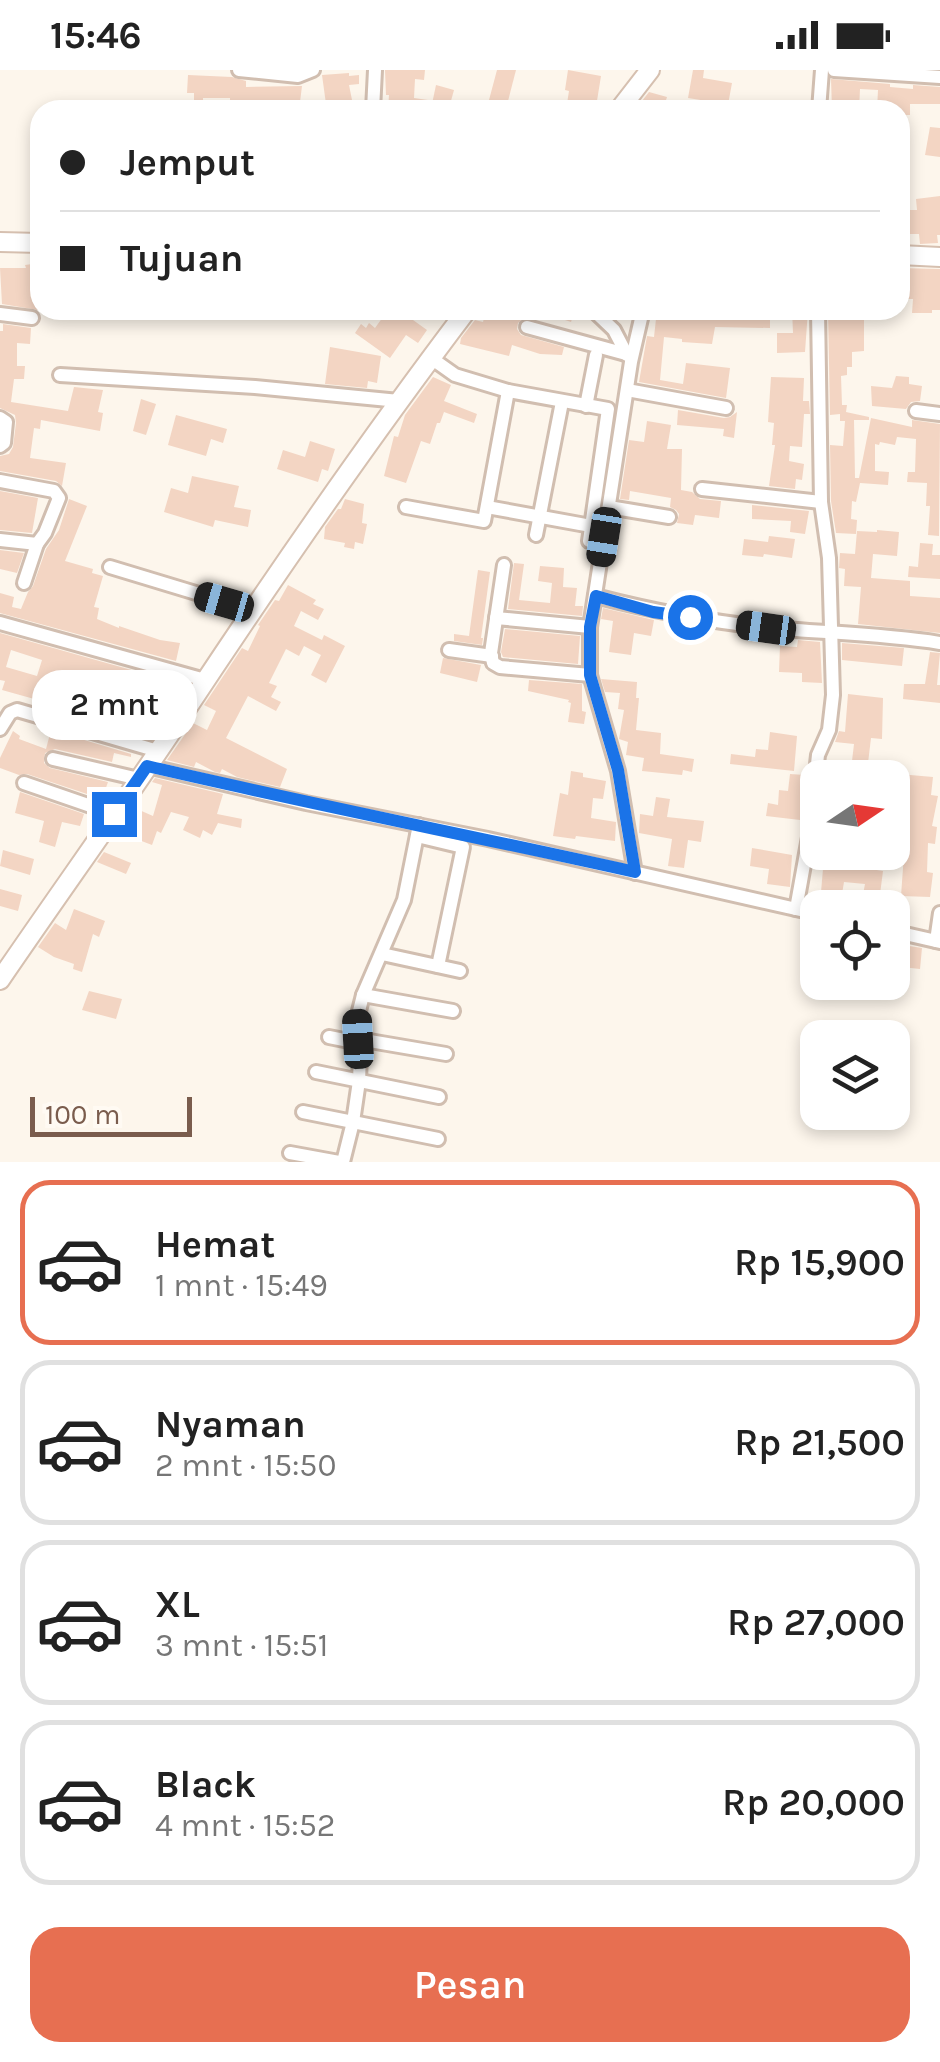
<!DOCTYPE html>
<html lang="id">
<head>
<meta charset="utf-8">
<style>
  body { margin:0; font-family:Karla,sans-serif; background:#f6f6f6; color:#222; height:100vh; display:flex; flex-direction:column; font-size:38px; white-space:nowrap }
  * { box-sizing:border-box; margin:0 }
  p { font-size:32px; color:#767676 }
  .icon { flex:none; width:55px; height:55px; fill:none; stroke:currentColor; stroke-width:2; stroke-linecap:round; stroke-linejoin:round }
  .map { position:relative; height:1092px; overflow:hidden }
  .drawer { display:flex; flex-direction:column; background:#fff; flex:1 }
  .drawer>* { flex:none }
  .banner { position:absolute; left:30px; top:30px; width:880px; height:220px; border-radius:30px; box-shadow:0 5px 15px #0003; display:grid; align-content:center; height:220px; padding:0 30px; background:#fff }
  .needle { width:65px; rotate:77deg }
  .controls { position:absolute; left:800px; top:690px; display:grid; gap:20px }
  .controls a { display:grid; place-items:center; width:110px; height:110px; border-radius:20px; background:#fff; box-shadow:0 5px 15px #0003; font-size:50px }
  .scale { position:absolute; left:30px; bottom:25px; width:162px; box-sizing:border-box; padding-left:10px; border:5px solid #7a5c4d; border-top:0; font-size:28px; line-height:35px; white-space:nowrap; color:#7a5c4d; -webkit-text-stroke:8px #fffaf3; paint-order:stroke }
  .end { position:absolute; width:45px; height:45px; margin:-22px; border:12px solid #1a73e8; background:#fff; box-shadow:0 0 0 5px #fff }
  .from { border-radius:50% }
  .bubble { position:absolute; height:70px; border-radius:30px; background:#fff; box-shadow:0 5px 15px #0003; font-size:32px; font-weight:600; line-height:70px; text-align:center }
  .car { position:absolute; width:30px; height:60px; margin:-30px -15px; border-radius:12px; box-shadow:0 0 8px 2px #0007; background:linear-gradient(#222 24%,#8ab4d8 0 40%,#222 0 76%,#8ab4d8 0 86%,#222 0) }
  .banner b { display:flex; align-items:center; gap:35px; height:95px; font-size:38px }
  .banner b+b { border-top:2px solid #e0e0e0 }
  .banner i { width:25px; height:25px; background:#222 }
  ul { padding:18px 0 0; list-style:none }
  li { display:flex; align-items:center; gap:30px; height:165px; margin:0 20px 15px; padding:0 10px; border:5px solid #e0e0e0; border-radius:30px }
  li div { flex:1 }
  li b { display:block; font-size:38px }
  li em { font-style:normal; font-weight:600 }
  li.on { border-color:#e76f51 }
  li>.icon { width:90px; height:90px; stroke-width:1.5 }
  .action { display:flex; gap:20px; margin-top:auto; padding:20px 30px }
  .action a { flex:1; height:115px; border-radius:30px; background:#e76f51; color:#fff; font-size:40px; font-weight:600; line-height:115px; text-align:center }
  .status { display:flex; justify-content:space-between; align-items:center; height:70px; padding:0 50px; background:#fff; direction:ltr }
  .status svg { height:28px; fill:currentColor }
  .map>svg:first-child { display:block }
  .building { fill:#f3d5c3; fill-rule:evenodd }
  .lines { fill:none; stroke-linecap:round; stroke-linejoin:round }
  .street-casing { stroke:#d1beb0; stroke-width:18 }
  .secondary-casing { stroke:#d6c0b0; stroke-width:22 }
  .street { stroke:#fff; stroke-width:12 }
  .secondary { stroke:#fff; stroke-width:18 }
  .route { stroke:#1a73e8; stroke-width:12 }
</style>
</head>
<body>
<div class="status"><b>15:46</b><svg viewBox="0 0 49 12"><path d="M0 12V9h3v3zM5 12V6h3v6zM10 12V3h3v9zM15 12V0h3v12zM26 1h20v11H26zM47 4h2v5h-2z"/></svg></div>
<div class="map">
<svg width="940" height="1092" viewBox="0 0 940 1092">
  <rect width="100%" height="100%" fill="#fdf6ec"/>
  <g class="building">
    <polygon points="385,0 425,0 424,10 415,9 414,28 428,30 427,40 388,40 389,25 386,25"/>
    <polygon points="497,0 516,0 507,35 489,30"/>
    <polygon points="568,0 601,6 596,37 579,34 578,40 566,40 569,21 565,20"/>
    <polygon points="693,0 704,0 703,8 732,13 727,40 711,40 713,32 688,28"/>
    <polygon points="349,3 349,6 359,5 359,14 349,15 353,35 339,38 338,31 326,34 322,5"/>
    <polygon points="188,5 232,7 246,11 246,17 302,16 299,40 269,38 270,36 230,36 230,28 203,28 203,32 194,32 194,23 187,23"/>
    <polygon points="831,9 890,14 890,17 913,19 913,15 940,17 940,34 910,34 910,45 900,45 900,40 877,40 878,20 860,19 859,40 832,40"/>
    <polygon points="436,15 454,20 449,38 432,34"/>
    <polygon points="649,22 667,27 663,40 635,40"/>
    <polygon points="930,57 940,58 940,87 925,85"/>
    <polygon points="940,126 940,165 937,165 938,173 920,174 919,164 900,164 900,140 917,140 916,129"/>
    <polygon points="40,193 39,213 37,213 38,240 2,234 0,198 26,198 25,195"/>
    <polygon points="900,198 940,199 940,240 932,240 932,243 912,243 913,229 900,229"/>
    <polygon points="388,240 410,240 406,245 427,260 418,273 406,265 390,288 355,263 361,254 366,258 369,253 375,258"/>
    <polygon points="486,240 575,240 571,252 544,243 541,250 525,247 518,253 517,259 521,265 564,277 562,285 540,284 512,275 509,286 460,274 461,268 475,250 483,252"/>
    <polygon points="657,240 740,242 740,240 770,240 770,258 715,257 712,274 682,272 682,269 664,267 660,310 683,314 686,293 730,298 726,328 639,312 647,266 654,267"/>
    <polygon points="792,240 808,240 805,282 777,283 777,263 793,263"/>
    <polygon points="828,240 864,240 864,281 852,282 852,297 847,297 847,305 841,306 842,335 847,335 846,342 869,347 869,350 854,350 855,408 859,408 871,348 912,357 912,350 940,354 939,466 928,465 930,436 926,436 927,413 907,412 908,402 915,402 916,369 897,367 895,375 880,372 879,375 875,374 875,401 889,402 888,415 860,413 856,432 852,431 851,449 857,450 856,464 836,463 831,431 830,375 843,376 845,351 840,351 840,344 830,345"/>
    <polygon points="3,254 31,258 30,274 17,273 17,296 25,296 24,309 14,309 11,332 68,341 74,317 103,320 98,342 103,343 100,361 41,350 40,359 34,358 30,388 66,393 62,416 56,411 0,401 0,386 9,384 13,377 16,353 15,345 0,338 0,261 3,261"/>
    <polygon points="330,277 381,286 377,313 368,311 367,318 325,314"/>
    <polygon points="896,306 909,307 909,314 922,316 920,331 911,332 906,339 872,336 871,316 892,318"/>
    <polygon points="433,307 451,315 444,331 477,344 474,353 444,342 440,353 437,353 430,374 421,371 406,413 384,406 394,366 398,367 405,345"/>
    <polygon points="771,307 804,308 803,331 809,331 810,344 804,344 802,377 790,376 789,391 804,394 802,410 796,409 795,419 769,416 775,375 772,375 774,353 768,352"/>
    <polygon points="141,329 156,334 146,365 133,361"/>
    <polygon points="678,340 724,348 730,347 737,342 734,368 723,366 724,359 677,355"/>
    <polygon points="176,345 227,359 223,373 211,369 206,386 168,375"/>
    <polygon points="647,351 671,355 667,379 682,379 681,420 692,422 700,429 721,431 719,448 695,445 693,455 677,453 679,444 676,440 670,437 671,428 630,421 629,430 620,429 629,370 644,372"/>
    <polygon points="310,371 335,379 328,401 322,399 318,412 277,399 283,380 305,387"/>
    <polygon points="192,406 239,416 234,437 251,440 248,457 215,450 213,457 164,442 171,418 188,423"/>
    <polygon points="0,421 38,428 32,463 0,460"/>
    <polygon points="69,429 87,436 65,491 93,499 92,503 103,506 94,537 99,538 97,549 119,558 119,556 160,570 180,573 176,591 0,543 0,523 14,527 12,537 21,539 28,522 33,516 46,479 59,460"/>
    <polygon points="345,429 364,434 362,453 367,454 363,474 355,472 354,479 344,477 345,473 324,469 325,457 338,439 341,439"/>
    <polygon points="752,435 809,441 805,464 790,462 791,451 752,449"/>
    <polygon points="877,460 899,462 897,486 873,484 871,508 910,511 910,526 940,528 940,563 858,554 861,517 844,516 845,499 839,498 840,483 855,484 857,461 877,462"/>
    <polygon points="769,466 795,469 792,488 764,484 763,487 742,485 744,469 768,472"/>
    <polygon points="920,473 933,474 932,485 940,485 940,509 908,507 909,496 918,497"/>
    <polygon points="0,480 24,483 17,503 0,499"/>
    <polygon points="514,493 524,494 519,530 550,533 552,513 538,511 540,496 564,498 563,517 577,518 575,536 583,536 582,546 508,539"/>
    <polygon points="478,500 490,502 481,568 483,568 482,575 454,571 454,564 469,566"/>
    <polygon points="288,515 316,530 313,534 324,539 318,550 301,541 294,556 322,570 324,565 345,576 326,613 311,605 321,585 304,576 299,586 286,579 269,613 277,616 271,627 281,632 276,641 248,626 226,668 287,699 280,717 237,707 222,699 220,703 215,702 196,692 194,697 167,690 193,653 207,660 216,641 204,635 242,578 248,581 260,556 258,555 275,530 279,531"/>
    <polygon points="603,538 654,550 651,566 634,563 631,585 609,582 613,551 601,549"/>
    <polygon points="505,559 580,566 578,594 503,587 501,582"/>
    <path d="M 0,563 L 167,610 L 163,629 L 99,612 L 91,614 L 74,609 L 69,626 L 48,620 L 45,632 L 2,620 L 5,611 L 0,610 ZM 11,580 L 42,590 L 37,606 L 6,597 Z"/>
    <polygon points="798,570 820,572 822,613 802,612 802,603 779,602 780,576 797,577"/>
    <polygon points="842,573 904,578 902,596 842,590"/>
    <polygon points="930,582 940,583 937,615 940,615 940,633 903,629 904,614 925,614"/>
    <polygon points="443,588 481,595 477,612 440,603"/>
    <polygon points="601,609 637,612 636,628 639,628 636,660 661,663 660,684 694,689 692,702 683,700 682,705 642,701 644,688 626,685 628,672 619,669 624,640 618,639 620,623 605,622"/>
    <polygon points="529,610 582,614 582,641 586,642 584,654 568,652 571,633 568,632 569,630 528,621"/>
    <polygon points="848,624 883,628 882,669 871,668 868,693 852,691 854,674 835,672 839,661 845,662"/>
    <polygon points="69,633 123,647 121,655 144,661 143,666 66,644"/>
    <polygon points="51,660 131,684 131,687 114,683 112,692 55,679 45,683 44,693 50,698 108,712 102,729 27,704 19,705 0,698 0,688 13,661 20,666 19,669 46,679"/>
    <polygon points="770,662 797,666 794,701 730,694 731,684 755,687 756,679 768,680"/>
    <polygon points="831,690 855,693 854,708 829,705"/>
    <polygon points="571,701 583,703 583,707 606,711 603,729 593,728 591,748 616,752 615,771 576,766 575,769 553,766 560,723 568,725"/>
    <polygon points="790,704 805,705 804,718 801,718 800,750 766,746 768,733 778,735 779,720 788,721"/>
    <polygon points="899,704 933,707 931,725 938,726 932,756 937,757 935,774 928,773 927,802 933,803 930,827 901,826 907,742 892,740 893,722 897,723"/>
    <polygon points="155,708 223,724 217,744 242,749 241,758 218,753 212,765 203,760 200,768 183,760 189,747 171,742 161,763 157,761 152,775 118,762 128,748 132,750 137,739 153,746 162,715 152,712"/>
    <polygon points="20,722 84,744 80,756 62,752 55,777 39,772 44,751 15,743"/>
    <polygon points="656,727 670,729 667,747 704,751 701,772 688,770 684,798 668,796 672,769 639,763 640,744 653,746"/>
    <polygon points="752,778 792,785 790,817 767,814 769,799 750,796"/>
    <polygon points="3,780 34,789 30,805 0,796"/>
    <polygon points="104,782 131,793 126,804 97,792"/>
    <polygon points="820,782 849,782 849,785 865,787 864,798 883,801 879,832 862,830 865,814 844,812 842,824 821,822 823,799 818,799"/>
    <polygon points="0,819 22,825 18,841 0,836"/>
    <polygon points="74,839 105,851 99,867 93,864 82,902 73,899 74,894 54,887 38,877 55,853 66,860"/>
    <polygon points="903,875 922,878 920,899 901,897"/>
    <polygon points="89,921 122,929 116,949 82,940"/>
  </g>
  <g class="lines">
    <g class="street-casing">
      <g id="street">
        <polyline points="239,0 298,6 313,0"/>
        <polyline points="834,0 940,7"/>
        <polyline points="373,40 375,0"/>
        <polyline points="819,40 822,0"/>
        <polyline points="593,240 614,260 627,285"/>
        <polyline points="0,244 32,248"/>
        <polyline points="527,257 626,284"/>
        <polyline points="431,288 455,305 508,321 608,339 589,471"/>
        <polyline points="60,305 255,317 399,331"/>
        <polyline points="627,320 726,338"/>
        <polyline points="586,336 596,285"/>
        <polyline points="916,341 940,344"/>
        <polyline points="0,348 6,352 4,373 0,376"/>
        <polyline points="0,411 54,421 59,428 45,463 37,474 0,470"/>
        <polyline points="702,419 821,432"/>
        <polyline points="406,437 484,451 508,321"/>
        <polyline points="487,437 591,456"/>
        <polyline points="609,437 669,447"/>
        <polyline points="536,465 562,332"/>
        <polyline points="504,495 491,583 493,593 500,597 590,605"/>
        <polyline points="110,497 252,540"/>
        <polyline points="24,513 37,474"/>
        <path d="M 595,526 C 653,541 711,552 770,558 C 827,563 884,564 940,573"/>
        <polyline points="496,548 590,557"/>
        <polyline points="0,553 205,610"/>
        <polyline points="449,580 492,586"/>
        <polyline points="96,622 183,645"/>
        <polyline points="0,659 10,643 17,640 158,681"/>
        <polyline points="53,689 139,709"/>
        <polyline points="147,696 306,733 488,769 818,844"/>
        <polyline points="24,713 114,744"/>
        <polyline points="417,766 463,777 438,896"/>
        <polyline points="635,803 618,701 590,605 590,557 631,292 643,240"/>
        <polyline points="796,839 809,767 818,685 829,660 833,625 829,488 821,432 818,240"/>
        <polyline points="892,861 940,872"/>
        <polyline points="936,871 940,843"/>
        <polyline points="382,884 460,901"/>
        <polyline points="363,925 453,941"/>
        <polyline points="329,967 359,973"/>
        <polyline points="358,969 446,984"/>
        <polyline points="316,1002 439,1027"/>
        <polyline points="303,1042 438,1069"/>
        <polyline points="290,1083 339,1092"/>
        <polyline points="343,1092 353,1052 359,1011 360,984 357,949 363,925 404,830 419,755"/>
      </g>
    </g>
    <g class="secondary-casing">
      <g id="secondary">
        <polyline points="619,40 650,0"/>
        <polyline points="0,172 40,173"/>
        <polyline points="900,185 940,187"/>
        <path d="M 0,910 C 60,822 123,735 182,646 C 273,508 367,372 467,240"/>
      </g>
    </g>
    <use href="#street" class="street"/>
    <use href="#secondary" class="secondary"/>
  </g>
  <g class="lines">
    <path class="route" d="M 114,744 L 147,696 C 310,734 473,766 635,802 L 618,700 L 590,605 L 590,557 L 596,526 L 653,542 L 690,547"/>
  </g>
</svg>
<div class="controls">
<a><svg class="needle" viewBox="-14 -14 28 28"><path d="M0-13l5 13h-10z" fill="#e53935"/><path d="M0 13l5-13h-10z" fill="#767676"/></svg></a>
<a><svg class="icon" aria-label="locate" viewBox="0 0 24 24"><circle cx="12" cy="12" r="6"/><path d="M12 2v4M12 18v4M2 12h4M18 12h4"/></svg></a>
<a><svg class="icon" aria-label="layers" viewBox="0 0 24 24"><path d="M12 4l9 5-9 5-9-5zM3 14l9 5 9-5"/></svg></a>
</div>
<div class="scale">100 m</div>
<i class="end from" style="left:690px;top:547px"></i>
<i class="end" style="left:114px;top:744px"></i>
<div class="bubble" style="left:32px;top:600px;width:165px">2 mnt</div>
<i class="car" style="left:604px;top:467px;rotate:189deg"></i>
<i class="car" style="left:224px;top:532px;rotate:286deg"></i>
<i class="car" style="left:766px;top:558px;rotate:278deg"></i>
<i class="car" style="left:358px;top:969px;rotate:357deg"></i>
<div class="banner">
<b><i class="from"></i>Jemput</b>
<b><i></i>Tujuan</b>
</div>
</div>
<section class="drawer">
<ul>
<li class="on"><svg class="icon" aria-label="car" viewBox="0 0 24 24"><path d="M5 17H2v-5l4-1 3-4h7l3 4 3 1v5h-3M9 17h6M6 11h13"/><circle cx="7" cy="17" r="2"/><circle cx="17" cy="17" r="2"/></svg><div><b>Hemat</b><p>1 mnt · 15:49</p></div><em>Rp 15,900</em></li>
<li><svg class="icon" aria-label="car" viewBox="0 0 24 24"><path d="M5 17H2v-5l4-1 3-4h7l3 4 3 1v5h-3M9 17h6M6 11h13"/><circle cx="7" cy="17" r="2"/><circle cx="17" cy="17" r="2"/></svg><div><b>Nyaman</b><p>2 mnt · 15:50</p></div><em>Rp 21,500</em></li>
<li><svg class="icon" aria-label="car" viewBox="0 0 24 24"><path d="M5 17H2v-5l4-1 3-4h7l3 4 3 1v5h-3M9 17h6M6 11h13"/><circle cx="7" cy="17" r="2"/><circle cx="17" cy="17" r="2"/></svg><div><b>XL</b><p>3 mnt · 15:51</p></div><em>Rp 27,000</em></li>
<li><svg class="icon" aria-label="car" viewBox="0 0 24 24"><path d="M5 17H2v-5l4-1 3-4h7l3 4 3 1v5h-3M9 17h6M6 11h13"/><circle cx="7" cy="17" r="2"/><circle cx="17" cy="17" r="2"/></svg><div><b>Black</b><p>4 mnt · 15:52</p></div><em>Rp 20,000</em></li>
</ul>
<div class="action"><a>Pesan</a></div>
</section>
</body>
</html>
